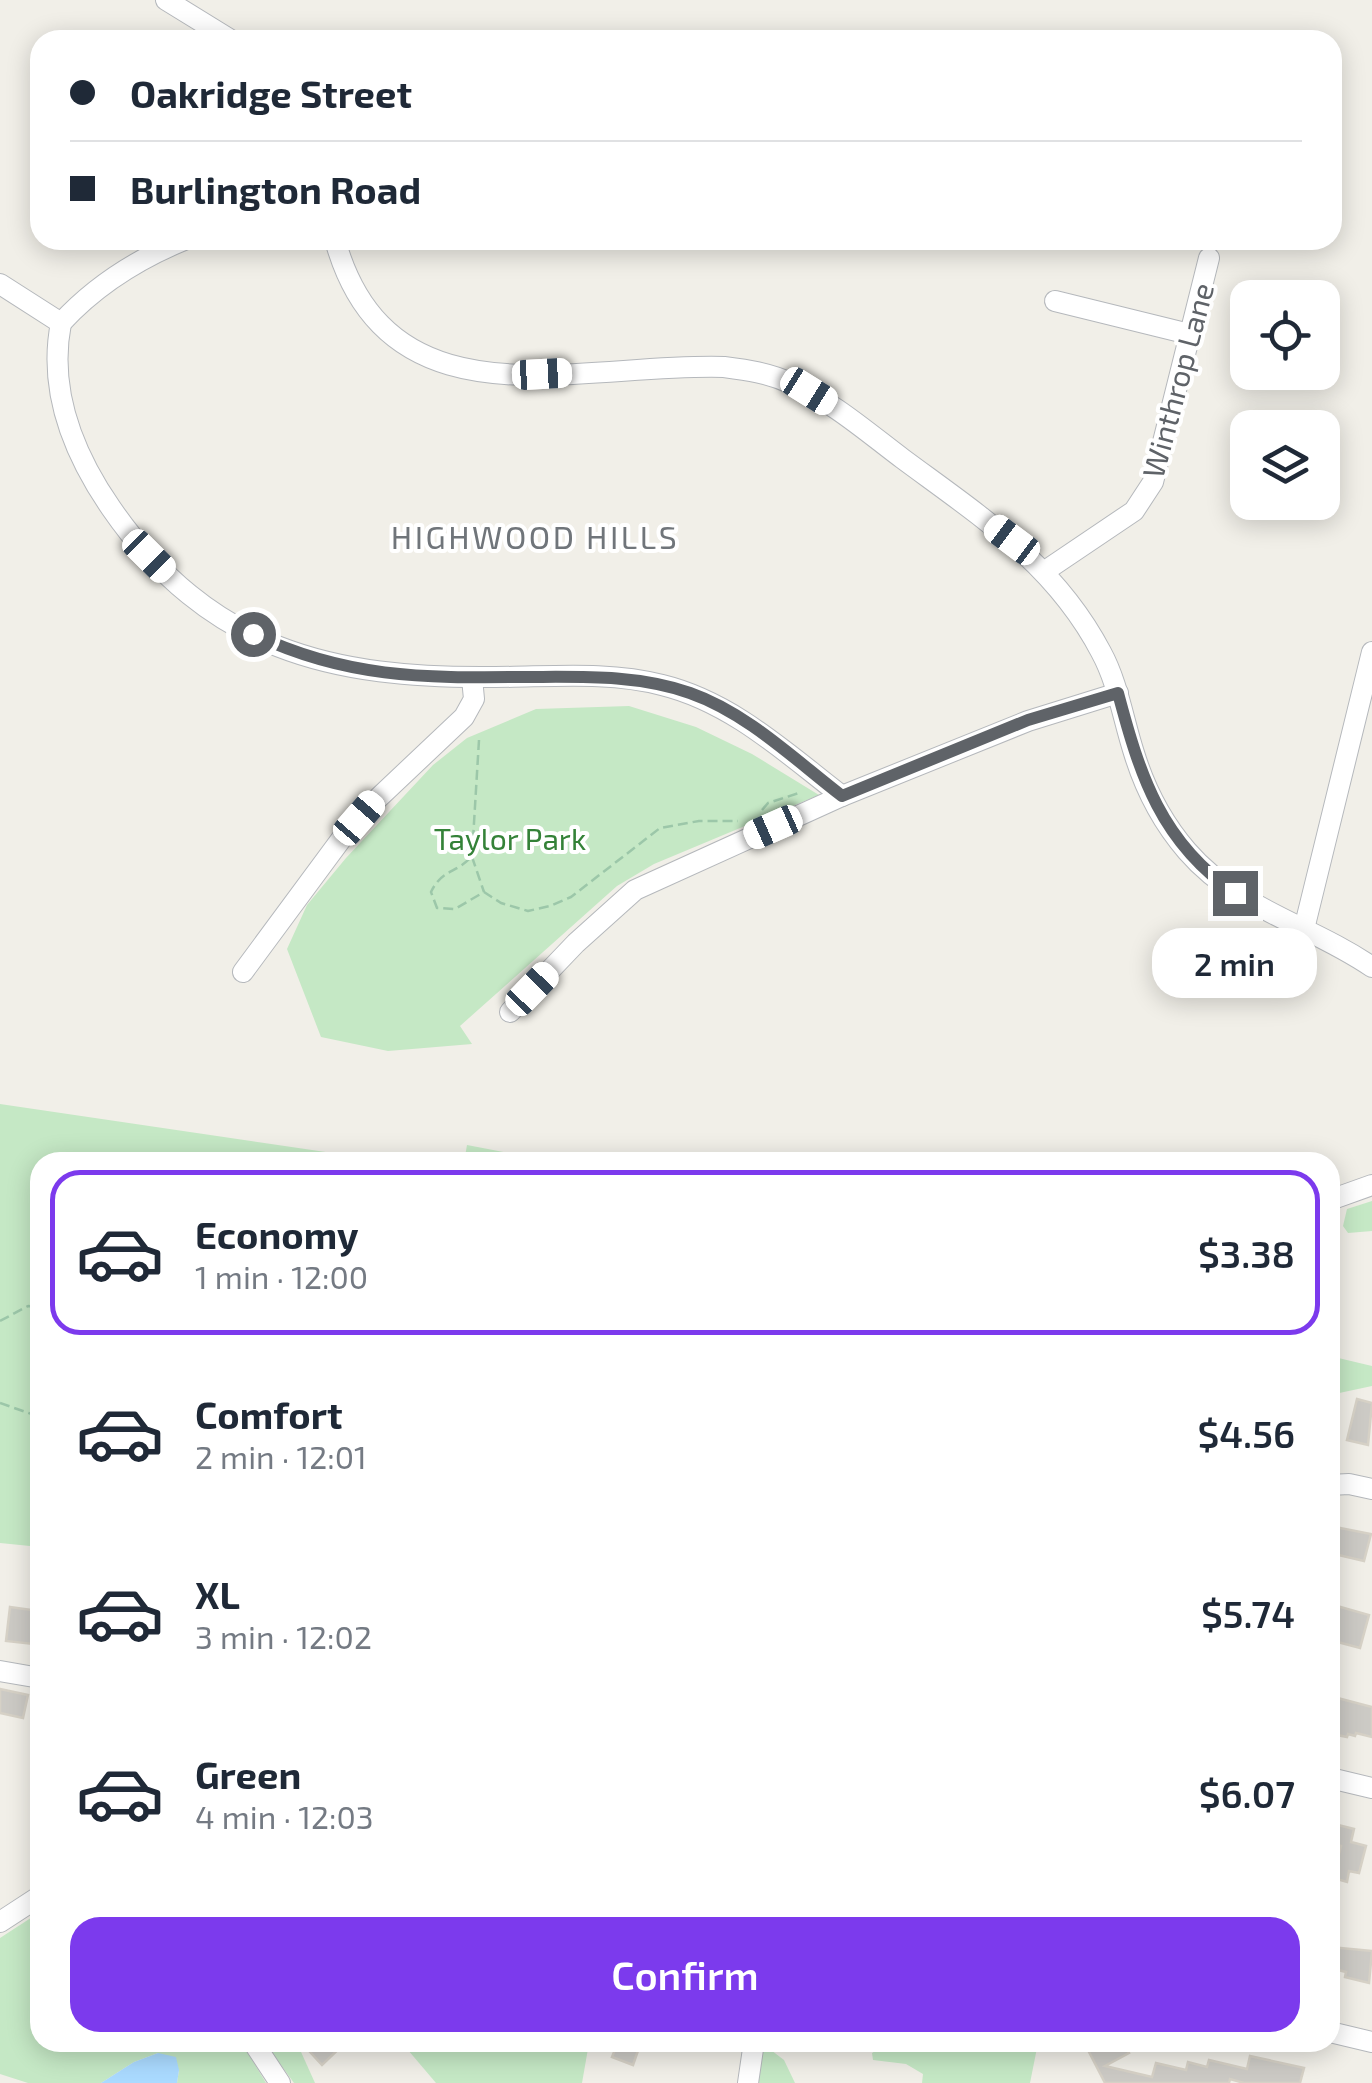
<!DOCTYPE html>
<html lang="en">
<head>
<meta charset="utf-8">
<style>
  body { margin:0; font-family:"Exo 2",sans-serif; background:#f2f2f3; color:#1f2937; height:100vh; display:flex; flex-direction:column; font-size:38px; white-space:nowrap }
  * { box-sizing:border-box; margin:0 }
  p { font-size:32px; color:#747a83 }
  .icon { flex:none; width:55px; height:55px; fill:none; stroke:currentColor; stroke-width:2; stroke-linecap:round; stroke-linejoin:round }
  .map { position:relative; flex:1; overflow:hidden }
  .details { position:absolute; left:30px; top:1152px; width:1310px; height:900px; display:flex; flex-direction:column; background:#fff; border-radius:30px; box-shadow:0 5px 25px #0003 }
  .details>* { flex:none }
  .guide { position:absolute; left:30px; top:30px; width:1312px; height:220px; border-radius:30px; box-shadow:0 5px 25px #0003; display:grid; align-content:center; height:220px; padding:0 40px; background:#fff }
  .tools { position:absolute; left:1230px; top:280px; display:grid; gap:20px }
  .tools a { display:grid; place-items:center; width:110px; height:110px; border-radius:20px; background:#fff; box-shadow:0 5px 25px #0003; font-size:50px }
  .end { position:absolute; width:45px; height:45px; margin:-22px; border:12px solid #5f6368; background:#fff; box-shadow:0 0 0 5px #fff }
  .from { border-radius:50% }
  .bubble { position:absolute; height:70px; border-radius:30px; background:#fff; box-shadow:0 5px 25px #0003; font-size:32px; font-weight:600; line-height:70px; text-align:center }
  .car { position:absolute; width:30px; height:60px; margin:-30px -15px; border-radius:12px; box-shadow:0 0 8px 2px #0007; background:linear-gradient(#fff 24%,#345 0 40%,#fff 0 76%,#345 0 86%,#fff 0) }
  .guide b { display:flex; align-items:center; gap:35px; height:95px; font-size:38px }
  .guide b+b { border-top:2px solid #e0e1e3 }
  .guide i { width:25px; height:25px; background:#1f2937 }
  ul { padding:18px 0 0; list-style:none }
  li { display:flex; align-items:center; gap:30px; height:165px; margin:0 20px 15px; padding:0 20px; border:5px solid transparent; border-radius:30px }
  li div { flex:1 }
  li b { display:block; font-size:38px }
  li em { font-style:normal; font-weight:600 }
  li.active { border-color:#7c3aed }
  li>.icon { width:90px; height:90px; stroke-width:1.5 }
  .cta { display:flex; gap:20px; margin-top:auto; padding:20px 40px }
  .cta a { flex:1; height:115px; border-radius:30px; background:#7c3aed; color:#fff; font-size:40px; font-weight:600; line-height:115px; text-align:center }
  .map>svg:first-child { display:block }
  .green { fill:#c5e8c5 }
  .water { fill:#aadaff }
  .building { fill:#cccac5; stroke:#d6d1c6; stroke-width:2.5 }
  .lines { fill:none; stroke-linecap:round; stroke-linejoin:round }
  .minor-casing { stroke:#b5b8bc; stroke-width:22 }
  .path { stroke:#9cc7a9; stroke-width:2.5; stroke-dasharray:10 5; stroke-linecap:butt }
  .minor { stroke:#fff; stroke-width:20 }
  .route { stroke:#5f6368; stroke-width:12 }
  .labels { text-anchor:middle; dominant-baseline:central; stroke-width:8; stroke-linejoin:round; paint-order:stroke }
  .street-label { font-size:30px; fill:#5f6368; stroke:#fff }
  .park-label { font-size:30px; fill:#348238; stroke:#fff }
  .neighbourhood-label { font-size:32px; letter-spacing:2.5px; fill:#70757a; stroke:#fff }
</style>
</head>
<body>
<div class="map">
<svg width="1372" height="2083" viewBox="0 0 1372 2083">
  <rect width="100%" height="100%" fill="#f1efe8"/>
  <g class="green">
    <polygon points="629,706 696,727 752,754 819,795 654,864 617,886 460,1026 472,1044 388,1051 321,1037 287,949 307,905 346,858 433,765 467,738 536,709"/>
    <polygon points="0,1104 394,1162 40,1162 40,1547 0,1543"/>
    <polygon points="467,1145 556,1162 464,1162"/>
    <polygon points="1372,1201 1372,1231 1348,1233 1343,1226 1347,1209"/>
    <polygon points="1330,1356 1372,1366 1372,1386 1330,1395"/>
    <polygon points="40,1912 40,2042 242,2043 266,2083 177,2083 179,2070 158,2053 134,2062 101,2083 28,2083 0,2074 0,1938"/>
    <polygon points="265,2043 297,2043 315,2083 294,2083"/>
    <polygon points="402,2043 589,2043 582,2083 436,2083"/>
    <polygon points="888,2043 889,2042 1038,2043 1030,2083 922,2083 923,2074 906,2064 873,2060 872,2053"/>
    <polygon points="763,2044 784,2060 795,2083 758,2083"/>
  </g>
  <polygon class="water" points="158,2053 176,2057 179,2070 177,2083 101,2083 134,2062"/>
  <g class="building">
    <polygon points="1357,1399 1372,1403 1368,1445 1347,1440"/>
    <polygon points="1330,1526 1371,1534 1364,1561 1330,1553"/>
    <polygon points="1330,1604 1369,1615 1360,1648 1330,1640"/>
    <polygon points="10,1607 39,1611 33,1644 6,1641"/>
    <polygon points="0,1689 28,1695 23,1718 0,1713"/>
    <polygon points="1330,1696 1372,1707 1372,1737 1356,1733 1355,1736 1348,1734 1347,1737 1332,1734 1335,1724 1330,1723"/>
    <polygon points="1330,1823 1354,1829 1351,1842 1366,1846 1359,1873 1349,1871 1347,1882 1333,1878 1341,1846 1330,1844"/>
    <polygon points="1330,1947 1372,1951 1369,1983 1345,1977 1346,1972 1330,1968"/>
    <polygon points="301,2042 346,2042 322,2065"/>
    <polygon points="618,2042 641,2042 633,2065 612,2057"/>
    <polygon points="1102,2042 1123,2042 1129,2053 1105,2066 1152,2077 1156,2063 1186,2070 1188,2062 1207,2067 1209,2060 1247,2069 1250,2056 1304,2068 1300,2083 1244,2083 1230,2079 1229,2083 1105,2083 1088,2050"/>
  </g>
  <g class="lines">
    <g class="minor-casing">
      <g id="minor">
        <polyline points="166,0 231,40"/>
        <path d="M 335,240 C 388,431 580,362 724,367 C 747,370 769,373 790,383 C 832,401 867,432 903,459 C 980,516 1055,564 1101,652 C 1118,683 1123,719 1134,753 C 1145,789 1162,822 1187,851 C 1237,909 1311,925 1372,967"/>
        <path d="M 0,284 L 61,323 C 48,389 73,453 111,508 C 209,650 331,679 495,677 C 550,677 608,671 662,685 C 732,702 786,753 842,796"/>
        <polyline points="1055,301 1189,334"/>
        <path d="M 61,323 C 95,286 138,259 184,240"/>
        <polyline points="1045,571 1134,511 1153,482 1209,258"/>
        <polyline points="1304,929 1372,652"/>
        <polyline points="243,972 345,834 373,803 464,717 474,699 472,678"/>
        <polyline points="510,1012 576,943 635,890 842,796 1028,721 1118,693"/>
        <polyline points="1330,1200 1372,1185"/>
        <polyline points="1330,1485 1349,1484 1372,1489"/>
        <polyline points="0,1671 40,1678"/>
        <polyline points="1330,1778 1372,1788"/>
        <polyline points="0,1922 40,1896"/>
        <polyline points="1330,2032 1372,2042"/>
        <polyline points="253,2042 280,2083"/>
        <polyline points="748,2083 754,2042"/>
      </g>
    </g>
    <g class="path">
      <path d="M 479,740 L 472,856 C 456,874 442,869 431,892 L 437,908 L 455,909 L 484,892 L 501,903 L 528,911 L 550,906 L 571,897 L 660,828 L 699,821 L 738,821"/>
      <polyline points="762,810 768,803 799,793"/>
      <polyline points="472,857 484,892"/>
      <polyline points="0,1321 28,1306 40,1307"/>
      <polyline points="0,1403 40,1417"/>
    </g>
    <use href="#minor" class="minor"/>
  </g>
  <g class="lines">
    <path class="route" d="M 253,634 C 345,678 422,678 522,677 C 579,677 635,674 690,693 C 747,713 794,759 842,796 L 1028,720 L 1118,693 C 1140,776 1161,842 1235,893"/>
  </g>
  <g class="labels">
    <g class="street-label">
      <text transform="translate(1177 380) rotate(-75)">Winthrop Lane</text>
    </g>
    <g class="park-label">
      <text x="510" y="838">Taylor Park</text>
    </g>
    <g class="neighbourhood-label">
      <text x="535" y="536">HIGHWOOD HILLS</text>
    </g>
  </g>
</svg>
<div class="tools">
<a><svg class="icon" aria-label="locate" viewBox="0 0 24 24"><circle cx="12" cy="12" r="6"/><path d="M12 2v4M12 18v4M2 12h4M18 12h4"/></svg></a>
<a><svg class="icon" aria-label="layers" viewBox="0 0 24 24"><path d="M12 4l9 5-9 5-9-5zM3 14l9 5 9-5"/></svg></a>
</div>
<i class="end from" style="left:253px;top:634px"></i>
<i class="end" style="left:1235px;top:893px"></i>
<div class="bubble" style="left:1152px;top:928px;width:165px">2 min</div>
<i class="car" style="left:542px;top:374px;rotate:87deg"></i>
<i class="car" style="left:809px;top:391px;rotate:122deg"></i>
<i class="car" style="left:1012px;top:540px;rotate:307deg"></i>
<i class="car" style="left:149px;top:556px;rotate:135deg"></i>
<i class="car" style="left:359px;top:818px;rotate:41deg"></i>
<i class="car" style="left:773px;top:827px;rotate:246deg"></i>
<i class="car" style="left:532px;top:989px;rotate:44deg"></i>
<div class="guide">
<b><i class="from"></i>Oakridge Street</b>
<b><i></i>Burlington Road</b>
</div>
<section class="details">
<ul>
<li class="active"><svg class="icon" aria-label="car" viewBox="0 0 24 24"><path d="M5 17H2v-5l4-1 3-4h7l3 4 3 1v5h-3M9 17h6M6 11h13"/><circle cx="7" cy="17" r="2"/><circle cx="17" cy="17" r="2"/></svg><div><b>Economy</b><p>1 min · 12:00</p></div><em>$3.38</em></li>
<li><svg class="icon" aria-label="car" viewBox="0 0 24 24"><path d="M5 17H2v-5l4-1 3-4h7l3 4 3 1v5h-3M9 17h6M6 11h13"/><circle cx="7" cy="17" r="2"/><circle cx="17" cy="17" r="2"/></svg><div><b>Comfort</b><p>2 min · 12:01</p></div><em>$4.56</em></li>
<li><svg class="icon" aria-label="car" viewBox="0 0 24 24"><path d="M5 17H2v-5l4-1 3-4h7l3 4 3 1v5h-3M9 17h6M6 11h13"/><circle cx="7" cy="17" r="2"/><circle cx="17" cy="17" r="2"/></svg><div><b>XL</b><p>3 min · 12:02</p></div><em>$5.74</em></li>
<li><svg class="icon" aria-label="car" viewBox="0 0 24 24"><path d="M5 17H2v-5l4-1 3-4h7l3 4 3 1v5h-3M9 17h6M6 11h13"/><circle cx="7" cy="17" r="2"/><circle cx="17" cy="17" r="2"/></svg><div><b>Green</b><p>4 min · 12:03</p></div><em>$6.07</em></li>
</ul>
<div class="cta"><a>Confirm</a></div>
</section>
</div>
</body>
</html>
